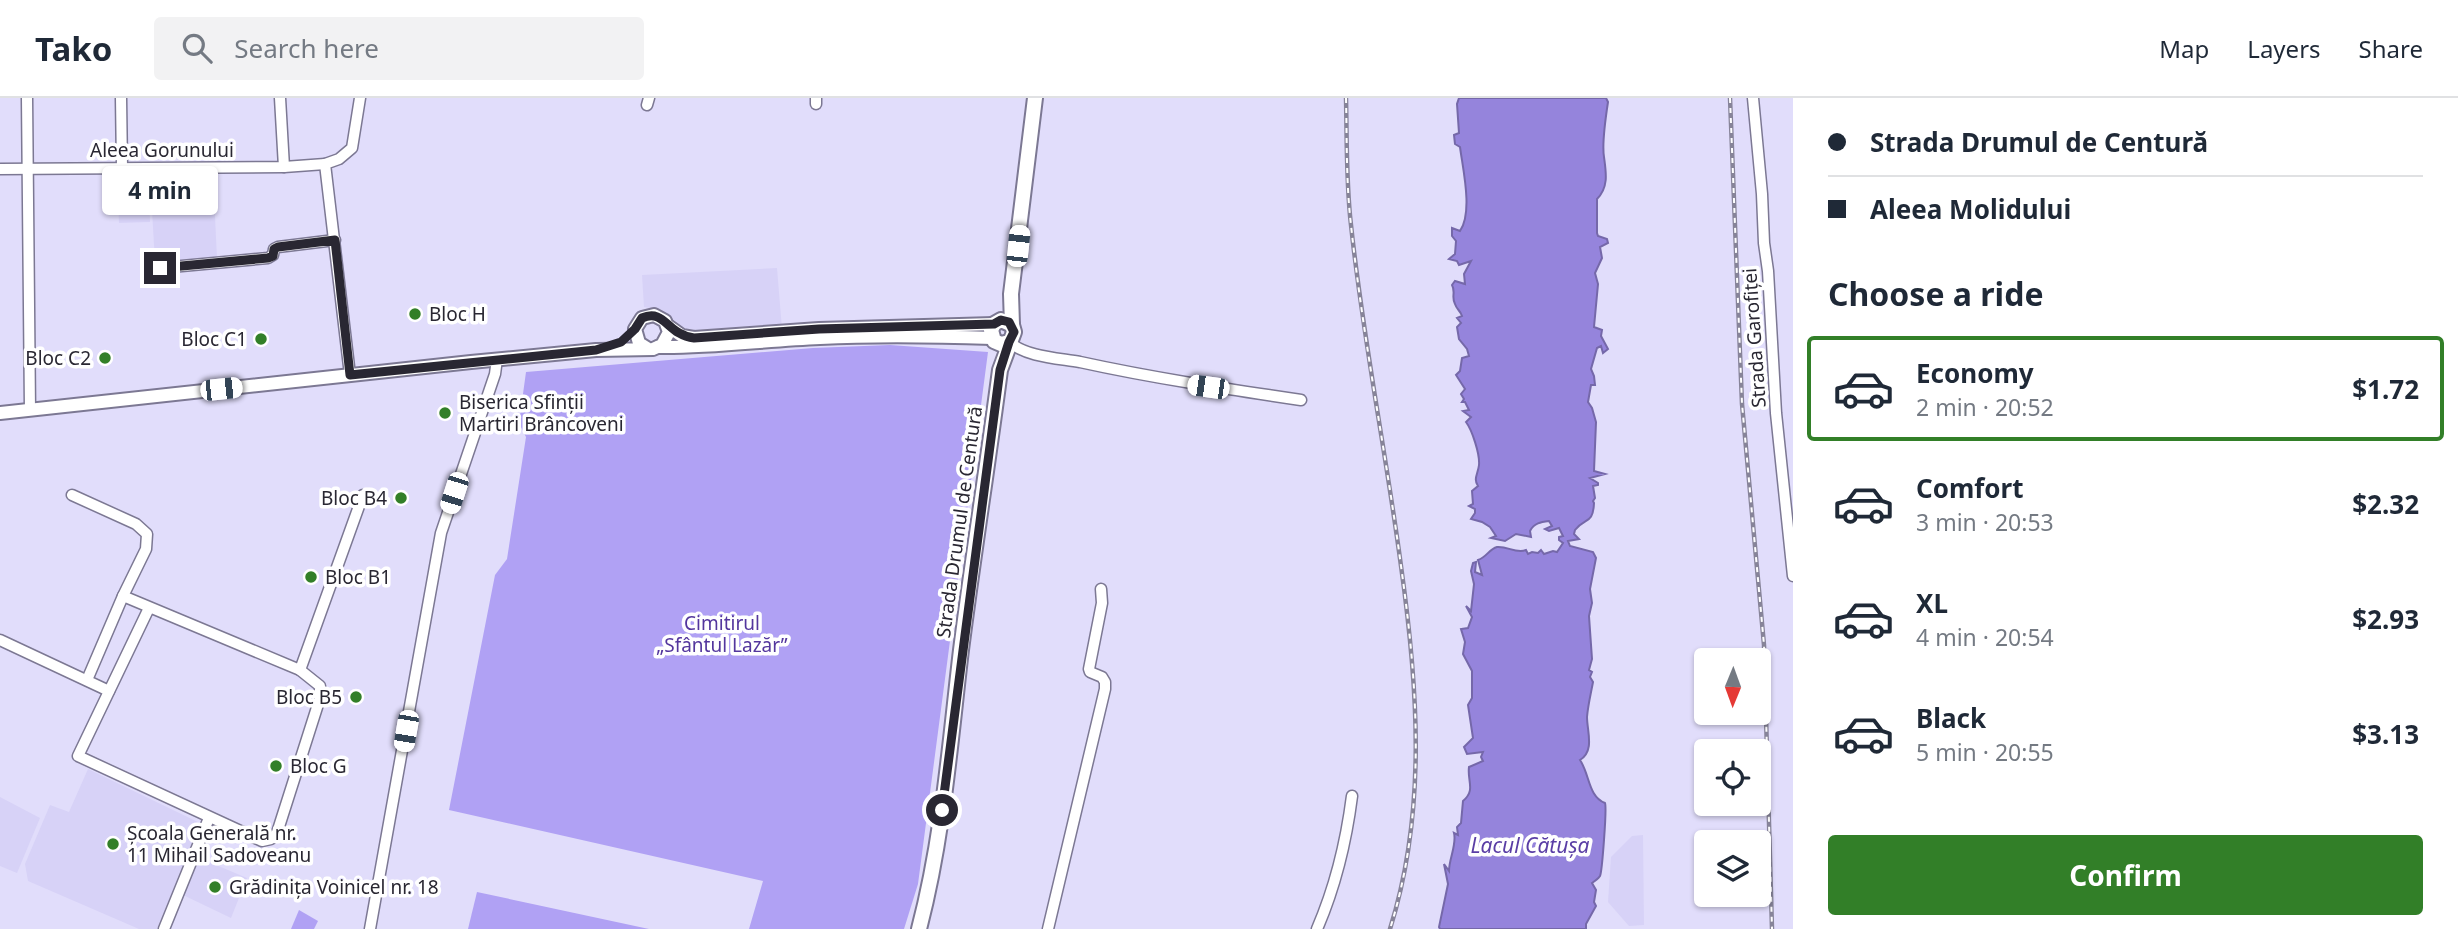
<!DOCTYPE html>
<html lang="en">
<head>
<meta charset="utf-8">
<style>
  body { margin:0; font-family:"Noto Sans",sans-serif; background:#f2f2f3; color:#1f2937; height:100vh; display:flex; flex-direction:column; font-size:26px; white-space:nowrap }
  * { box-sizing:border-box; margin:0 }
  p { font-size:23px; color:#747a83 }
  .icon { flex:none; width:38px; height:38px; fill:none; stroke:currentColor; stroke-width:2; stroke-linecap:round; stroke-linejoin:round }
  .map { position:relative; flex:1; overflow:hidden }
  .panel { display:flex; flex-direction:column; background:#fff; width:665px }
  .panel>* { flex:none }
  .banner { display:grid; align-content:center; height:154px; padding:0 35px; background:#fff }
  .needle { width:46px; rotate:181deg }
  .buttons { position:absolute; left:1694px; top:550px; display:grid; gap:14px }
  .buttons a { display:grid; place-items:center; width:77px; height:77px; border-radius:7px; background:#fff; box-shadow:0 2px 5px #0004; font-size:35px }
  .end { position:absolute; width:32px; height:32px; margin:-16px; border:9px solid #292732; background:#fff; box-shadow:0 0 0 4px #fff }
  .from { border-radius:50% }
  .bubble { position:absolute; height:49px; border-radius:7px; background:#fff; box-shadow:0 2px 5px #0004; font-size:23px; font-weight:700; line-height:49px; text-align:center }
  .car { position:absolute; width:21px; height:42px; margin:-21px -10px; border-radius:9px; box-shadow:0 0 5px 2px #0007; background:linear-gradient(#fff 24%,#345 0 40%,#fff 0 76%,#345 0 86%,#fff 0) }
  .banner b { display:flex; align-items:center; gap:24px; height:66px; font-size:26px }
  .banner b+b { border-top:2px solid #e0e1e3 }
  .banner i { width:18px; height:18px; background:#1f2937 }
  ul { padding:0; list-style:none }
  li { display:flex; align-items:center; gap:21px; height:105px; margin:0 14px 10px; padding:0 21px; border:4px solid transparent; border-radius:7px }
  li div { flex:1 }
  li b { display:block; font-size:26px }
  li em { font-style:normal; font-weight:700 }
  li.active { border-color:#327f28 }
  li>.icon { width:63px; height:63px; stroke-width:1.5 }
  h2 { padding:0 35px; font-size:32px; line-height:84px }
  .cta { display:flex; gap:14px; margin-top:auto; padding:14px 35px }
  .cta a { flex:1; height:80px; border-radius:7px; background:#327f28; color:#fff; font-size:28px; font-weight:700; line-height:80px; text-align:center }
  header { display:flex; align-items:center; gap:42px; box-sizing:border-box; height:98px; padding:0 35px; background:#fff; border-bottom:2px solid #e0e1e3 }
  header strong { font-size:33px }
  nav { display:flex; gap:38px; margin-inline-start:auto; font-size:24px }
  .search { width:490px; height:63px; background:#f2f2f3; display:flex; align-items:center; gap:18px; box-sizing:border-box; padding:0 24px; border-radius:7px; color:#747a83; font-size:26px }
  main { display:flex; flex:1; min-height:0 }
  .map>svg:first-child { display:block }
  .built { fill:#d7d2f7 }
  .green { fill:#b0a1f4 }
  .water { fill:#9584dc; stroke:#7568a9; stroke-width:2 }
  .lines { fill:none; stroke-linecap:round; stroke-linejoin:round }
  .minor-casing { stroke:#7c7893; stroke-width:13 }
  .major-casing { stroke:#7c7893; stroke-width:16 }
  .highway-casing { stroke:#7c7893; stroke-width:18 }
  .minor { stroke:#fff; stroke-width:10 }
  .major { stroke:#fff; stroke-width:12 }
  .highway { stroke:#fff; stroke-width:14 }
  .rail-casing { stroke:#878499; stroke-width:4.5 }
  .rail { stroke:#fff; stroke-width:2; stroke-dasharray:5; stroke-linecap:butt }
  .route { stroke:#292732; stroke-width:9 }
  .poi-dot { fill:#327f28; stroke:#fff; stroke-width:2.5 }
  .labels { text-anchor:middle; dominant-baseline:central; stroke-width:7; stroke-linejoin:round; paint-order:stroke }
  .street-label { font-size:19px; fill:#292732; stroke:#fff }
  .poi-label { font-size:19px; fill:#292732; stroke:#fff; text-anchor:start }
  .park-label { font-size:19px; fill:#53369d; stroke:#fff }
  .water-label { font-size:21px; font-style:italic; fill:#5a3ea5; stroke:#fff }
</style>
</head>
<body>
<header>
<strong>Tako</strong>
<div class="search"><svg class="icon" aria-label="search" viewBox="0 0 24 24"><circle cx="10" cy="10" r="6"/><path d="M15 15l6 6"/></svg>Search here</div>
<nav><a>Map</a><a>Layers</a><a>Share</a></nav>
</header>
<main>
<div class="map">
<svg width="1793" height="831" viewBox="0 0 1793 831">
  <rect width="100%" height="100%" fill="#e1ddfb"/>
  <g class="built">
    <polygon points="117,76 148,77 150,124 119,125"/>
    <polygon points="150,77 213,77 217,160 155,164"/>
    <polygon points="777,170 782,231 689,235 662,212 644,209 642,177"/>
    <polygon points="88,671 200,725 157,831 139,831 28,783 25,766 50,707 69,714"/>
    <polygon points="0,699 40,720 17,775 0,768"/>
    <polygon points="1643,737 1644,827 1629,828 1608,804 1611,759 1632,738"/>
    <polygon points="197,759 247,780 231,820 183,797"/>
  </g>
  <g class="green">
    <polygon points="890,247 988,254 918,786 904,831 749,831 763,783 449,712 495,477 507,461 526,339 519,325 526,274 813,250"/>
    <polygon points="477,794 649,831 468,831"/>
    <polygon points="299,812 318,823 314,831 291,831"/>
  </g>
  <path class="water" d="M 1459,0 L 1606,0 L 1608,4 C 1606,17 1602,47 1604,59 C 1606,74 1609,89 1597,101 L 1597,135 L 1598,138 L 1607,141 L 1608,145 L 1600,149 L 1602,160 L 1595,175 L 1598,186 L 1594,229 L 1602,232 L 1601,238 L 1608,251 L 1603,255 L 1601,248 L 1597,250 L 1591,271 L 1594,278 L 1595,287 L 1591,287 L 1588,304 L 1592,310 L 1596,324 L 1594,373 L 1605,376 L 1590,380 L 1598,385 L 1598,387 L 1593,388 L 1595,400 L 1593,403 L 1594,405 C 1593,427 1585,419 1575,432 L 1574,436 L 1579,441 L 1568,443 L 1570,448 L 1593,454 L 1596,460 L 1590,491 L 1592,505 L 1589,518 L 1592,561 L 1589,572 L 1592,574 L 1590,579 L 1593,584 C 1591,595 1588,607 1587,619 C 1587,633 1595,653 1580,662 C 1590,677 1588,698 1605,705 C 1607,710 1602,774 1600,778 C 1598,781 1595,783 1592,785 L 1596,792 L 1594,804 L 1596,808 L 1586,826 L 1586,831 L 1440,831 L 1439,829 L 1448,786 L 1444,766 L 1449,773 C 1449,761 1457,746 1454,735 L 1458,737 L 1457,729 L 1461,725 L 1463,703 C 1476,692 1467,683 1469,669 L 1483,663 L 1481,659 L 1483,654 L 1467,656 L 1464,649 L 1473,640 L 1468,607 L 1472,600 L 1472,573 L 1463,556 L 1465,544 L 1461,531 L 1468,530 L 1472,519 L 1466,508 L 1471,513 L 1474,486 L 1471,473 L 1473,465 L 1476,464 L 1475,474 L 1482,477 L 1478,462 C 1487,459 1489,451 1497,449 C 1508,448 1516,456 1526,452 L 1528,456 L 1532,454 L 1538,455 L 1541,452 L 1544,456 L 1553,453 L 1557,454 L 1563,445 L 1559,442 L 1559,439 L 1563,438 L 1559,430 L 1549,433 L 1545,431 L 1552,428 L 1549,423 C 1541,424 1534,425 1530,433 L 1531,439 L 1516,436 L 1505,443 L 1491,440 L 1496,438 L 1490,429 L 1482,424 L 1471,421 L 1475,415 L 1475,411 L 1469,408 L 1473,406 L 1472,393 L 1478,388 C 1473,381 1478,376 1479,367 C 1480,356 1472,332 1466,324 L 1471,319 L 1463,313 L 1469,312 L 1465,304 L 1462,304 L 1464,301 L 1461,296 L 1465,291 L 1456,277 L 1460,273 L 1462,260 L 1469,258 L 1467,251 L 1459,241 L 1457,229 L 1461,225 L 1457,220 L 1462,218 C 1460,212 1457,212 1455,206 C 1451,199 1456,194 1452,187 L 1455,183 L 1465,186 L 1464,176 L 1471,163 L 1459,167 L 1457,163 L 1449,161 L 1455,156 L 1456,143 L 1452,138 L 1452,130 L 1460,133 C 1473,114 1463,72 1460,49 L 1455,46 L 1454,37 L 1459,35 L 1457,6 Z"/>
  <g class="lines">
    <g class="minor-casing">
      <g id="minor">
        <polyline points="27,0 30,312"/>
        <polyline points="121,0 122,69"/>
        <polyline points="280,0 284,69"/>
        <polyline points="1753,0 1762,96 1764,145 1768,173 1776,315 1793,478"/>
        <polyline points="816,6 816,0"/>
        <polyline points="647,7 649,0"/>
        <polyline points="0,71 284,69 325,66"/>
        <polyline points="160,170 268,160 273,157 274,151 278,149 335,142"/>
        <path d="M 1009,244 C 1027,259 1057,260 1080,264 C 1153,280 1227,291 1301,302"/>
        <polyline points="350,277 325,66 339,61 352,50 360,0"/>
        <polyline points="72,397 136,426 147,436 146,451 123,498 300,572"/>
        <polyline points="149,510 78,658 262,743 271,741 277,735 320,600 320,588 300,572 363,397"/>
        <polyline points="0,542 109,593"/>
        <polyline points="87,582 123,498"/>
        <polyline points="164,831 209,720"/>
        <polyline points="370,831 441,435 495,276 497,261"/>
        <polyline points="1048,831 1105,591 1105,584 1102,579 1090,574 1089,571 1102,505 1101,491"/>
        <path d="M 1317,831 C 1336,787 1346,745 1352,698"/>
      </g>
    </g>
    <g class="major-casing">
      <g id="major">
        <polyline points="668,228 682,238 694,240 819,231 994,226"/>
        <path d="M 658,249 C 712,250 766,242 820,240 C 877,237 934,238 992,240"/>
        <polyline points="0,315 471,264 596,252 653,251 662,247 669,234 665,223 654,217 642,220 635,231 639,245 647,250"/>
      </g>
    </g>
    <g class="highway-casing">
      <g id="highway">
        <polyline points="1009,244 1001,246 994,243 991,232 994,226 1001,222 1012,227"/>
        <path d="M 919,831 C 943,740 950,645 961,552 C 973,458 988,365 1000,272 L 1014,234 L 1012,227 L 1011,196 L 1035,0"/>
      </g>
    </g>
    <use href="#minor" class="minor"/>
    <use href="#major" class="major"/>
    <use href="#highway" class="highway"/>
    <g class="rail-casing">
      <g id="rail">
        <path d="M 1346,0 C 1347,42 1346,85 1351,127 C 1363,241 1386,355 1401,468 C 1418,589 1427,713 1390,831"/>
        <polyline points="1730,0 1742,306 1764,547 1772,831"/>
      </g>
    </g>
    <use href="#rail" class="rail"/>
  </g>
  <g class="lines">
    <path class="route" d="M 160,170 L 268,160 L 273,158 L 274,151 L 278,149 L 335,142 L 350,277 L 596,252 L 621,244 L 635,231 L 642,220 C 665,210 667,237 694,240 L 819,231 L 994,226 L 1001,222 L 1009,224 L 1014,234 L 1009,244 L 1000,272 L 942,712"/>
  </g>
  <g class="poi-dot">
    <circle cx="415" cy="216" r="7"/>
    <circle cx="261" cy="241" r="7"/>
    <circle cx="105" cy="260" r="7"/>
    <circle cx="445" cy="315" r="7"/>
    <circle cx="401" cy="400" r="7"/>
    <circle cx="311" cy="479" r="7"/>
    <circle cx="356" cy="599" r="7"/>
    <circle cx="276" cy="668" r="7"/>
    <circle cx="113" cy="746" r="7"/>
    <circle cx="215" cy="789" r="7"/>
  </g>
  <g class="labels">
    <g class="street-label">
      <text x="162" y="52">Aleea Gorunului</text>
      <text transform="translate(1754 240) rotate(-94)">Strada Garofiței</text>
      <text transform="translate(959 424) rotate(-82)">Strada Drumul de Centură</text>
    </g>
    <g class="poi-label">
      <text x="429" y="216">Bloc H</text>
      <text x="247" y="241" text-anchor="end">Bloc C1</text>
      <text x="91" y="260" text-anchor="end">Bloc C2</text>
      <text x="459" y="304">Biserica Sfinții<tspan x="459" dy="22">Martiri Brâncoveni</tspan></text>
      <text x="387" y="400" text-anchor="end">Bloc B4</text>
      <text x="325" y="479">Bloc B1</text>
      <text x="342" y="599" text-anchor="end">Bloc B5</text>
      <text x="290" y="668">Bloc G</text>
      <text x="127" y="735">Școala Generală nr.<tspan x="127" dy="22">11 Mihail Sadoveanu</tspan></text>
      <text x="229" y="789">Grădinița Voinicel nr. 18</text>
    </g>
    <g class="park-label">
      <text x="722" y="525">Cimitirul<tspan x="722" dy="22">„Sfântul Lazăr”</tspan></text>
    </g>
    <g class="water-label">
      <text x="1530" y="747">Lacul Cătușa</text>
    </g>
  </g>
</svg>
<div class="buttons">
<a><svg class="needle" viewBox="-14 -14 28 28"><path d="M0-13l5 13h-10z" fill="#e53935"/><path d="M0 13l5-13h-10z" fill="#747a83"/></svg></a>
<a><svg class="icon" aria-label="locate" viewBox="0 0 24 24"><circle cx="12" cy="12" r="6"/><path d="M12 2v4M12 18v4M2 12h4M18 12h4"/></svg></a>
<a><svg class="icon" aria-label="layers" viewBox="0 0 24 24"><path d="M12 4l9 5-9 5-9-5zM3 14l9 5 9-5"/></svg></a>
</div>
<i class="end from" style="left:942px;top:712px"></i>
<i class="end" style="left:160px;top:170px"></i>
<div class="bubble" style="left:102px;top:68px;width:116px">4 min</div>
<i class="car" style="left:1018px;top:148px;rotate:6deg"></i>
<i class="car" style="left:1208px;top:289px;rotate:278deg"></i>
<i class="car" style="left:221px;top:291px;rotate:84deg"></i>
<i class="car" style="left:454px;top:395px;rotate:198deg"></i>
<i class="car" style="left:406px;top:633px;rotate:190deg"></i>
</div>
<section class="panel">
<div class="banner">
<b><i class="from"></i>Strada Drumul de Centură</b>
<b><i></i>Aleea Molidului</b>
</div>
<h2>Choose a ride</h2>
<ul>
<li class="active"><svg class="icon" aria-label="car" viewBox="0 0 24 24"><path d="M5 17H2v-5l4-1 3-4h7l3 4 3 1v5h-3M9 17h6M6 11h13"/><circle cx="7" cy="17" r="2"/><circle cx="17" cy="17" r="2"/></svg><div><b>Economy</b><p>2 min · 20:52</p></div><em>$1.72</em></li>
<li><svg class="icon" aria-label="car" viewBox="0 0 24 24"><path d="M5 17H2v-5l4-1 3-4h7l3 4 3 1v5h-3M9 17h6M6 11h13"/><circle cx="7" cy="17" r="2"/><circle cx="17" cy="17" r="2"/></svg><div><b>Comfort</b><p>3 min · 20:53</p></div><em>$2.32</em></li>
<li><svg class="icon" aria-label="car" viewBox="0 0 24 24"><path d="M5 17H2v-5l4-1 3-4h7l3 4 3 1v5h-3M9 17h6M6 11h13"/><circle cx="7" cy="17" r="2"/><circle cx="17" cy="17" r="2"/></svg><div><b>XL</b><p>4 min · 20:54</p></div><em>$2.93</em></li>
<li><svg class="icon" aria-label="car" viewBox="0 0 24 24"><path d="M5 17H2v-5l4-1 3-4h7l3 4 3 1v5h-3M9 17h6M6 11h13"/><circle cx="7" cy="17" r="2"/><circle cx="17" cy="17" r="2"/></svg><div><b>Black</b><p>5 min · 20:55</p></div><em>$3.13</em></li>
</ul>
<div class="cta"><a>Confirm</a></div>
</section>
</main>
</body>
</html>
